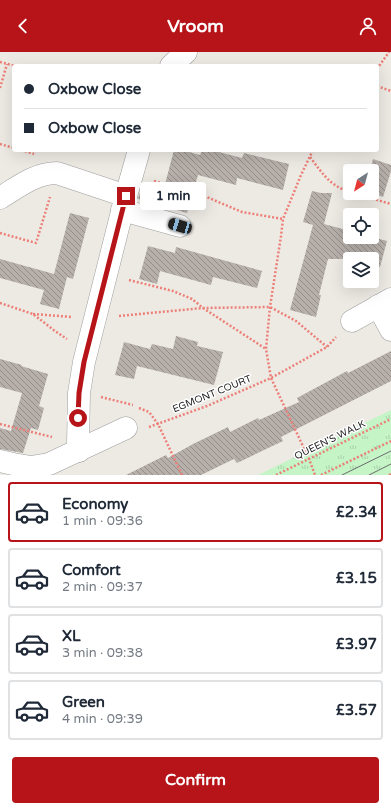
<!DOCTYPE html>
<html lang="en">
<head>
<meta charset="utf-8">
<style>
  body { margin:0; font-family:"Varela Round",sans-serif; background:#f2f2f3; color:#1f2937; height:100vh; display:flex; flex-direction:column; font-size:15px; white-space:nowrap }
  * { box-sizing:border-box; margin:0 }
  p { font-size:13px; color:#747a83 }
  .icon { flex:none; width:22px; height:22px; fill:none; stroke:currentColor; stroke-width:2; stroke-linecap:round; stroke-linejoin:round }
  .map { position:relative; height:423px; overflow:hidden }
  .side { display:flex; flex-direction:column; background:#fff; flex:1 }
  .side>* { flex:none }
  .guide { position:absolute; left:12px; top:12px; width:367px; height:88px; border-radius:4px; box-shadow:0 4px 16px #0002; display:grid; align-content:center; height:88px; padding:0 12px; background:#fff }
  .needle { width:26px; rotate:216deg }
  .controls { position:absolute; left:343px; top:112px; display:grid; gap:8px }
  .controls a { display:grid; place-items:center; width:36px; height:36px; border-radius:4px; background:#fff; box-shadow:0 4px 16px #0002; font-size:20px }
  .end { position:absolute; width:18px; height:18px; margin:-9px; border:5px solid #b71419; background:#fff; box-shadow:0 0 0 2px #fff }
  .from { border-radius:50% }
  .bubble { position:absolute; height:28px; border-radius:4px; background:#fff; box-shadow:0 4px 16px #0002; font-size:13px; font-weight:700; line-height:28px; text-align:center }
  .car { position:absolute; width:12px; height:24px; margin:-12px -6px; border-radius:5px; box-shadow:0 0 3px 1px #0007; background:linear-gradient(#222 24%,#8ab4d8 0 40%,#222 0 76%,#8ab4d8 0 86%,#222 0) }
  .guide b { display:flex; align-items:center; gap:14px; height:38px; font-size:15px }
  .guide b+b { border-top:1px solid #e0e1e3 }
  .guide i { width:10px; height:10px; background:#1f2937 }
  ul { padding:7px 0 0; list-style:none }
  li { display:flex; align-items:center; gap:12px; height:60px; margin:0 8px 6px; padding:0 4px; border:2px solid #e0e1e3; border-radius:4px }
  li div { flex:1 }
  li b { display:block; font-size:15px }
  li em { font-style:normal; font-weight:700 }
  li.active { border-color:#b71419 }
  li>.icon { width:36px; height:36px; stroke-width:1.5 }
  .cta { display:flex; gap:8px; margin-top:auto; padding:8px 12px }
  .cta a { flex:1; height:46px; border-radius:4px; background:#b71419; color:#fff; font-size:16px; font-weight:700; line-height:46px; text-align:center }
  header { display:flex; justify-content:space-between; align-items:center; height:52px; padding:0 12px; background:#b71419; color:#fff; font-size:18px; font-weight:700 }
  .map>svg:first-child { display:block }
  .park { fill:url(#park-tufts) }
  .building { fill:url(#building-back-hatch) }
  .lines { fill:none; stroke-linecap:round; stroke-linejoin:round }
  .minor-casing { stroke:#9e9e9e; stroke-width:23 }
  .path { stroke:#ec7f77; stroke-width:2.5; stroke-dasharray:2 2; stroke-linecap:butt }
  .minor { stroke:#fff; stroke-width:22 }
  .tram { stroke:#6b6b6b; stroke-width:1 }
  .route { stroke:#b71419; stroke-width:5 }
  .labels { text-anchor:middle; dominant-baseline:central; stroke-width:3; stroke-linejoin:round; paint-order:stroke }
  .street-label { font-size:10px; fill:#1d1d1d; stroke:#fff }
</style>
</head>
<body>
<header><svg class="icon" aria-label="back" viewBox="0 0 24 24"><path d="M15 5l-7 7 7 7"/></svg>Vroom<svg class="icon" aria-label="person" viewBox="0 0 24 24"><circle cx="12" cy="8" r="4"/><path d="M4 21q1-7 8-7t8 7"/></svg></header>
<div class="map">
<svg width="391" height="423" viewBox="0 0 391 423">
  <defs>
    <pattern id="park-tufts" width="24" height="20" patternUnits="userSpaceOnUse"><rect width="24" height="20" fill="#c5f4c7"/><path d="M3 7l-1-3M5 7V3M7 7l1-3M15 17l-1-3M17 17v-4M19 17l1-3" fill="none" stroke="#a9d1aa"/></pattern>
    <pattern id="building-back-hatch" width="6" height="6" patternUnits="userSpaceOnUse"><rect width="6" height="6" fill="#b6afaa"/><path d="M-1 5l2 2M0 0l6 6M5-1l2 2" fill="none" stroke="#938e8a"/></pattern>
  </defs>
  <rect width="100%" height="100%" fill="#edeae4"/>
  <polygon class="park" points="391,358 391,423 258,423"/>
  <g class="building">
    <polygon points="174,98 182,98 200,103 202,98 211,98 242,106 244,101 289,112 283,138 237,126 236,133 198,123 187,161 138,147 143,130 164,136"/>
    <polygon points="373,107 391,113 391,119 383,145 369,141 372,141 372,119 370,119"/>
    <polygon points="312,139 321,141 332,141 324,172 350,179 350,185 372,185 387,189 380,215 372,213 372,207 328,207 319,243 321,243 316,265 290,258 313,173 303,170"/>
    <polygon points="70,161 89,166 73,227 67,225 59,257 40,252 44,238 0,226 0,207 54,222"/>
    <polygon points="148,194 175,201 176,195 262,219 257,236 213,225 211,233 160,219 157,232 139,227"/>
    <polygon points="176,284 198,290 197,294 223,300 214,333 137,314 134,327 115,323 124,290 150,297 152,292 173,297"/>
    <polygon points="391,299 391,329 281,385 283,389 237,411 234,407 201,423 126,423 166,403 168,406 193,392 228,375 230,380 258,366 259,368 299,350 297,346 347,319 348,321"/>
    <polygon points="0,307 22,313 21,314 48,322 39,354 44,356 38,378 31,376 23,401 0,397 0,376 11,379 22,341 0,335"/>
  </g>
  <g class="lines">
    <g class="minor-casing">
      <g id="minor">
        <polyline points="171,14 186,0"/>
        <path d="M 0,146 C 18,135 35,121 57,121 L 126,144"/>
        <polyline points="122,158 180,174"/>
        <polyline points="378,254 391,278"/>
        <polyline points="352,269 391,247"/>
        <polyline points="79,399 78,392 79,341 84,310 126,144 139,98"/>
        <polyline points="0,409 13,412 31,415 49,412 126,376"/>
      </g>
    </g>
    <g class="path">
      <polyline points="0,10 16,14"/>
      <polyline points="377,17 389,0"/>
      <polyline points="377,34 391,39"/>
      <polyline points="0,36 7,12"/>
      <polyline points="0,92 14,96"/>
      <polyline points="21,98 34,102"/>
      <polyline points="313,98 301,123 283,167 281,184 270,255 266,297 271,326 309,407 315,423"/>
      <path d="M 310,105 C 322,121 330,134 350,140"/>
      <polyline points="154,129 202,143 242,160 283,167"/>
      <polyline points="353,141 391,152"/>
      <polyline points="191,156 196,141"/>
      <polyline points="0,181 36,191 50,145"/>
      <polyline points="129,228 173,239 192,247 203,256 266,297"/>
      <polyline points="0,251 33,262 55,279 67,287"/>
      <polyline points="33,262 72,265"/>
      <polyline points="119,264 150,261 203,256 270,255 296,269 327,295"/>
      <polyline points="101,345 133,353"/>
      <polyline points="139,356 149,360 158,372 182,423"/>
      <polyline points="0,372 52,385"/>
      <polyline points="149,375 207,354 271,326 327,295 336,285"/>
      <polyline points="276,423 391,367"/>
      <polyline points="321,423 391,389"/>
      <polyline points="389,423 391,422"/>
    </g>
    <use href="#minor" class="minor"/>
    <g class="tram">
      <polyline points="342,423 391,399"/>
      <polyline points="369,423 391,412"/>
    </g>
  </g>
  <g class="lines">
    <polyline class="route" points="78,366 79,341 84,310 126,144"/>
  </g>
  <g class="labels">
    <g class="street-label">
      <text transform="translate(212 342) rotate(-22)">EGMONT COURT</text>
      <text transform="translate(330 388) rotate(-26)">QUEEN'S WALK</text>
    </g>
  </g>
</svg>
<div class="controls">
<a><svg class="needle" viewBox="-14 -14 28 28"><path d="M0-13l5 13h-10z" fill="#e53935"/><path d="M0 13l5-13h-10z" fill="#747a83"/></svg></a>
<a><svg class="icon" aria-label="locate" viewBox="0 0 24 24"><circle cx="12" cy="12" r="6"/><path d="M12 2v4M12 18v4M2 12h4M18 12h4"/></svg></a>
<a><svg class="icon" aria-label="layers" viewBox="0 0 24 24"><path d="M12 4l9 5-9 5-9-5zM3 14l9 5 9-5"/></svg></a>
</div>
<i class="end from" style="left:78px;top:366px"></i>
<i class="end" style="left:126px;top:144px"></i>
<div class="bubble" style="left:140px;top:130px;width:66px">1 min</div>
<i class="car" style="left:180px;top:174px;rotate:286deg"></i>
<div class="guide">
<b><i class="from"></i>Oxbow Close</b>
<b><i></i>Oxbow Close</b>
</div>
</div>
<section class="side">
<ul>
<li class="active"><svg class="icon" aria-label="car" viewBox="0 0 24 24"><path d="M5 17H2v-5l4-1 3-4h7l3 4 3 1v5h-3M9 17h6M6 11h13"/><circle cx="7" cy="17" r="2"/><circle cx="17" cy="17" r="2"/></svg><div><b>Economy</b><p>1 min · 09:36</p></div><em>£2.34</em></li>
<li><svg class="icon" aria-label="car" viewBox="0 0 24 24"><path d="M5 17H2v-5l4-1 3-4h7l3 4 3 1v5h-3M9 17h6M6 11h13"/><circle cx="7" cy="17" r="2"/><circle cx="17" cy="17" r="2"/></svg><div><b>Comfort</b><p>2 min · 09:37</p></div><em>£3.15</em></li>
<li><svg class="icon" aria-label="car" viewBox="0 0 24 24"><path d="M5 17H2v-5l4-1 3-4h7l3 4 3 1v5h-3M9 17h6M6 11h13"/><circle cx="7" cy="17" r="2"/><circle cx="17" cy="17" r="2"/></svg><div><b>XL</b><p>3 min · 09:38</p></div><em>£3.97</em></li>
<li><svg class="icon" aria-label="car" viewBox="0 0 24 24"><path d="M5 17H2v-5l4-1 3-4h7l3 4 3 1v5h-3M9 17h6M6 11h13"/><circle cx="7" cy="17" r="2"/><circle cx="17" cy="17" r="2"/></svg><div><b>Green</b><p>4 min · 09:39</p></div><em>£3.57</em></li>
</ul>
<div class="cta"><a>Confirm</a></div>
</section>
</body>
</html>
